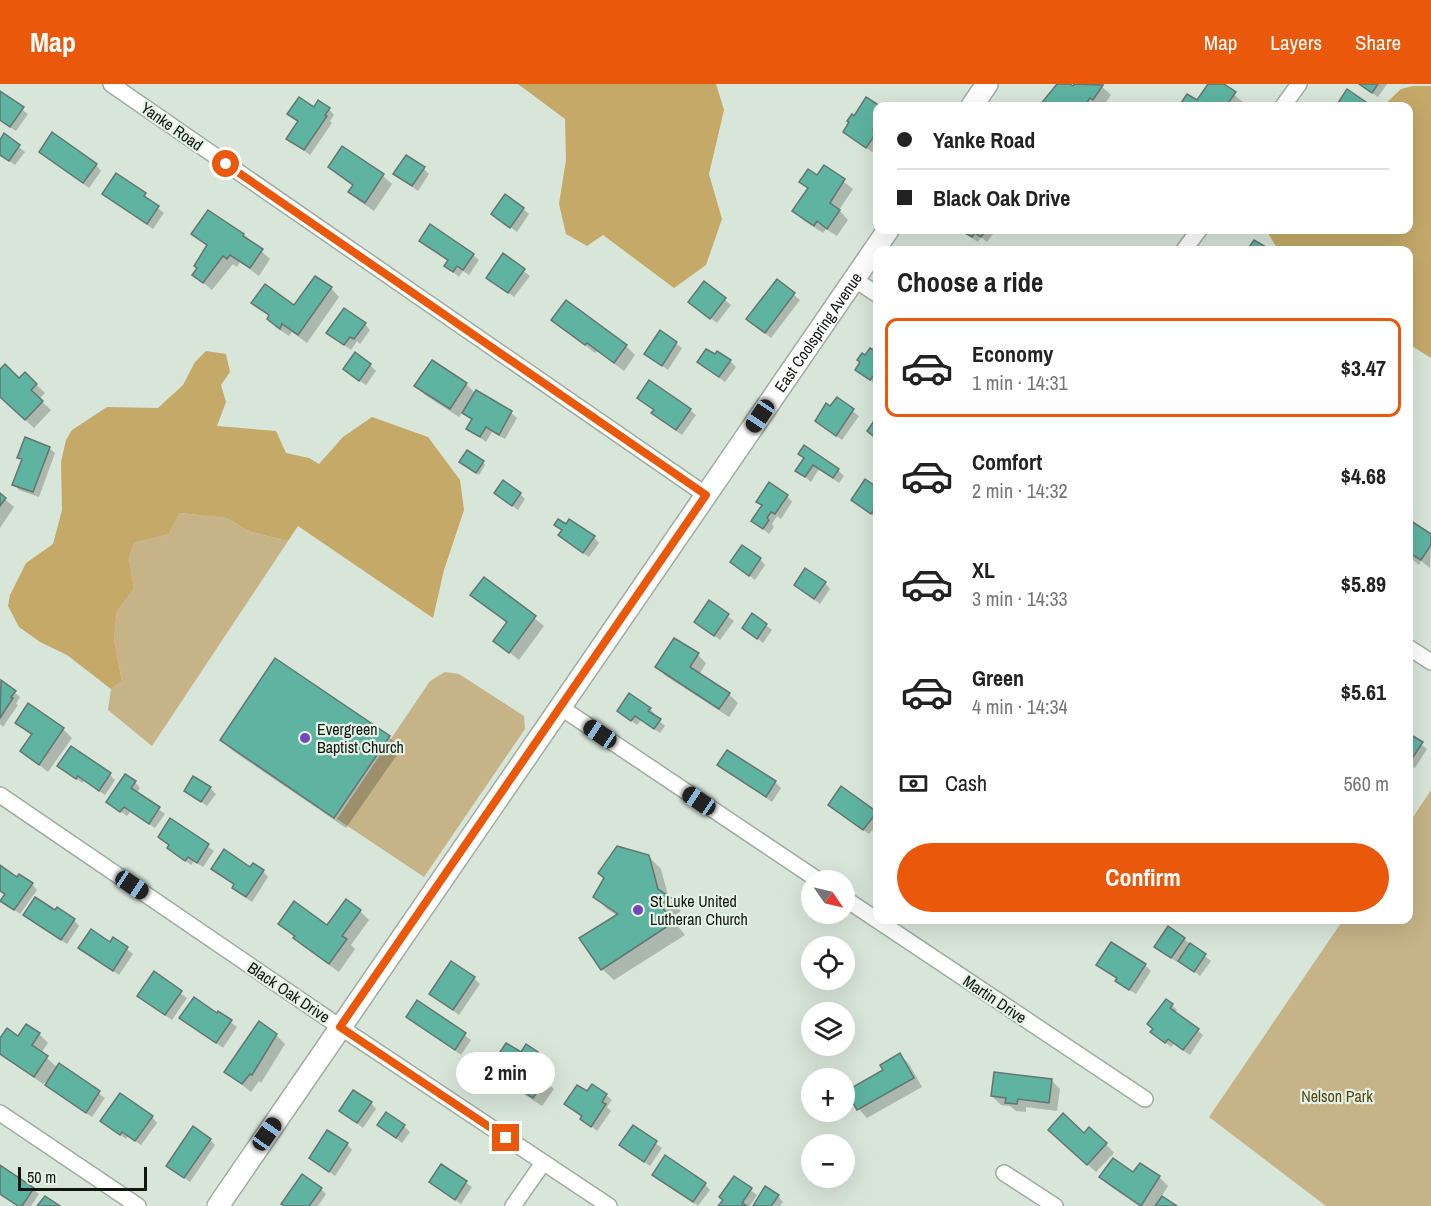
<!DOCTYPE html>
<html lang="en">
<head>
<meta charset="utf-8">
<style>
  body { margin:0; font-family:"Archivo Narrow",sans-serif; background:#f2f2f2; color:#222; height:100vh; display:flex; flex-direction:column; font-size:22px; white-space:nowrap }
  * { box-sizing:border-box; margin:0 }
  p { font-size:20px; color:#767676 }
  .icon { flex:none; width:33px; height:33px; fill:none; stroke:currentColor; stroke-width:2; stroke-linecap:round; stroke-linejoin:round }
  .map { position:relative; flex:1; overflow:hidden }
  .side { position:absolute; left:873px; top:162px; width:540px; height:678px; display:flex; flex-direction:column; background:#fff; border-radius:12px; box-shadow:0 6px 24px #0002 }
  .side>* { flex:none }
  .guide { position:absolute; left:873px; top:18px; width:540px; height:132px; border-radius:12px; box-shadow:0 6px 24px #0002; display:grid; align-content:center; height:132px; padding:0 24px; background:#fff }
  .needle { width:39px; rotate:124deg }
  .fabs { position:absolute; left:801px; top:786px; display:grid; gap:12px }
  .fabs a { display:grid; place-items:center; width:54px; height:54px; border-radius:50%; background:#fff; box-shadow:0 6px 24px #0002; font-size:30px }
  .scale { position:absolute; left:18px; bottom:15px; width:129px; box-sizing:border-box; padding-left:6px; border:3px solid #121612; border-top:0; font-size:16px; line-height:21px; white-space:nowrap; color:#121612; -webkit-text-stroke:4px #e5f2e6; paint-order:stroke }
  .end { position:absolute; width:27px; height:27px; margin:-14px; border:8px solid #ea580c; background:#fff; box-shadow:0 0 0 3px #fff }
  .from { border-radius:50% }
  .bubble { position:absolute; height:42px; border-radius:21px; background:#fff; box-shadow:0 6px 24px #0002; font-size:20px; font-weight:700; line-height:42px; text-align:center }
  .car { position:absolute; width:18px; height:36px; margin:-18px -9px; border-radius:8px; box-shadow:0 0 4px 2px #0007; background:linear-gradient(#222 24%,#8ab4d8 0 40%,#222 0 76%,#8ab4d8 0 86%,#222 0) }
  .guide b { display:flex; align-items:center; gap:21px; height:57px; font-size:22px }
  .guide b+b { border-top:2px solid #e0e0e0 }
  .guide i { width:15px; height:15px; background:#222 }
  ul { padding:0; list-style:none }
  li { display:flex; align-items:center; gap:18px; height:99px; margin:0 12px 9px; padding:0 12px; border:3px solid transparent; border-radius:12px }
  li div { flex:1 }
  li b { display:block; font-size:22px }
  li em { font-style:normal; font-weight:700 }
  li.on { border-color:#ea580c }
  li>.icon { width:54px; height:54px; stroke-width:1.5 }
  h2 { padding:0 24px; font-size:27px; line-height:72px }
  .pay { display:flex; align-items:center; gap:15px; height:66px; padding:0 24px; font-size:22px }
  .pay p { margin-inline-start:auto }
  .cta { display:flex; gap:12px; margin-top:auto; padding:12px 24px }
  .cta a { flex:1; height:69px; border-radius:36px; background:#ea580c; color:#fff; font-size:24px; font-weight:700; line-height:69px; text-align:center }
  header { display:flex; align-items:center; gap:36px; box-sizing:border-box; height:84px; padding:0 30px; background:#ea580c; color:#fff }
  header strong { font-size:28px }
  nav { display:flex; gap:33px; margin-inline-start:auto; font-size:21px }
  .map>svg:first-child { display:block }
  .green { fill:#c6b387 }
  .forest { fill:#c4a969 }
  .shadow { fill:#0003 }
  .building { fill:#5eb3a1; stroke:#657571; stroke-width:1.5 }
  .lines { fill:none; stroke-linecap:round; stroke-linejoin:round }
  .street-casing { stroke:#a0aca1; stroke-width:18 }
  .secondary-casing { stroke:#a0aca1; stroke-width:24 }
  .street { stroke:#fff; stroke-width:15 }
  .secondary { stroke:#fff; stroke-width:21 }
  .route { stroke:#ea580c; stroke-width:8 }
  .poi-dot { fill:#7545bd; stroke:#e5f2e6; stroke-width:2 }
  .labels { text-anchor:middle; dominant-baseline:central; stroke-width:4.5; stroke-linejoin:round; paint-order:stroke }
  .street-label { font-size:16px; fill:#121612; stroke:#e5f2e6 }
  .poi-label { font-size:16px; fill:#121612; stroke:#e5f2e6; text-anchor:start }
  .park-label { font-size:16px; fill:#564311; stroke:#e5f2e6 }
</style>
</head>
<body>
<header>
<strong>Map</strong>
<nav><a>Map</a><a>Layers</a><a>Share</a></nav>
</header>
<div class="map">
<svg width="1431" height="1122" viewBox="0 0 1431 1122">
  <rect width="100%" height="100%" fill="#d8e5d9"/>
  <g class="green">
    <polygon points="180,429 226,434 251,448 288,457 152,662 108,626 111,605 122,597 114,555 117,527 134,505 129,473 134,459 169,450"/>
    <polygon points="445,588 459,590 524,632 525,645 424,793 337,735 430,597"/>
    <polygon points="1431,706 1431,1122 1326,1122 1209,1033 1343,836 1408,836 1409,739"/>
  </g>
  <g class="forest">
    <polygon points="518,0 716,0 724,26 709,90 722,135 706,181 674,204 603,151 587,162 566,150 559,120 566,76 565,35"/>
    <polygon points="1413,2 1431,2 1431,274 1412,262 1409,252 1408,166 1278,166 1268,149 1269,146 1408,146 1408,22 1383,22 1401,5"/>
    <polygon points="206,267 226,270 230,288 221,301 226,318 217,342 276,347 286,369 309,374 319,380 343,353 372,333 428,353 460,396 464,426 444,486 433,534 298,442 288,457 251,448 226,434 180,429 169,450 134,459 129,473 134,505 117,527 114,555 122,597 111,605 67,571 40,558 19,543 8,522 10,511 26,479 53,460 62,426 61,378 66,356 72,346 107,323 158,324 183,301 195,278"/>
  </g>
  <g class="shadow">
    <polygon points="1059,0 1067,0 1073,4 1076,0 1099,0 1111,11 1103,22 1041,22"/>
    <polygon points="1210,0 1221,0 1243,18 1240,22 1181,22 1197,18"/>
    <polygon points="1359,0 1387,0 1378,13"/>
    <polygon points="0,9 28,30 16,47 0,36"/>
    <polygon points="878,22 878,61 872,68 845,48 854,34"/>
    <polygon points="314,25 329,25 334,31 330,37 332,39 310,71 288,54 299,38 289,30"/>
    <polygon points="5,52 25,68 15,81 0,71 0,58"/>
    <polygon points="343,64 383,92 392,100 374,127 358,116 350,108 353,102 330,83"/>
    <polygon points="41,68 96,81 101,87 89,104"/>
    <polygon points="825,83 853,105 839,126 848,136 837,152 826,145 823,149 803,136 794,127 809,106 801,98 818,93"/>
    <polygon points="424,85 429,90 418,107 395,90"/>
    <polygon points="145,111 149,117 164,129 153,145 110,115"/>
    <polygon points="523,125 529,130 517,148 493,130"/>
    <polygon points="209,128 244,151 270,175 259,192 240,178 237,183 233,180 212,206 194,191 208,163 193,150"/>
    <polygon points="960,146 988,146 993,150 987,158 981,153 978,158"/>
    <polygon points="421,156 473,171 479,176 469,191 463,187 459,193 446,182 449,177"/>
    <polygon points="504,172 530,192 514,213 488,194"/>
    <polygon points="777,197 800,216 771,254 754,240"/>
    <polygon points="704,199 731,221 717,239 696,223"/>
    <polygon points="331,204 339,213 307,259 292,248 289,252 277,244 268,235 270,233 253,219 295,223"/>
    <polygon points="567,218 626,262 635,271 624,287 597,267 595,269 553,236"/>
    <polygon points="365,240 370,246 360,260 357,257 351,266 334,254"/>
    <polygon points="660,248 682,264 668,286 646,270"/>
    <polygon points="878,271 878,299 876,301 857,286 861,278"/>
    <polygon points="730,277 736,283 725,298 699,278"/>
    <polygon points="370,281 376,287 366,301 351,291"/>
    <polygon points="0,287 19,296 25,290 45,309 39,315 51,326 34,344 0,312"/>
    <polygon points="466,300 476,310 477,308 511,329 517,334 505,355 492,348 486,358 468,345 473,336 463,327 459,333 425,311 416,302"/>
    <polygon points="639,314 690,326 696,331 682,351 659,335 653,329 655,327"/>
    <polygon points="837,315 859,332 842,356 822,342"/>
    <polygon points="49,364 55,369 39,413 19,406 14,400 23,377 19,374"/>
    <polygon points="800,370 838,386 844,392 839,399 819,385 811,398 797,386 805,375"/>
    <polygon points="483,378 485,381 479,391 463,380"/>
    <polygon points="878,406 877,434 858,421"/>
    <polygon points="496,409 520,410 525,415 518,426"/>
    <polygon points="0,411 14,423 0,444"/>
    <polygon points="787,412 792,418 781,435 777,432 772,440 774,443 769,450 753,437 763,422 758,417"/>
    <polygon points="1408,437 1431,452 1430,484 1421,477 1419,481 1408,472"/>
    <polygon points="556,441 594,453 599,459 589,473 565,457 560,451 563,447"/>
    <polygon points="760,475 765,481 755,496 732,478"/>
    <polygon points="485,495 544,542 519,576 495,557 508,540 472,511"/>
    <polygon points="825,499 830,505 820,520 796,501"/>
    <polygon points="709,518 734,537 720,556 696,538"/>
    <polygon points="766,541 772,546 763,559 744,544"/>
    <polygon points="698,571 706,579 699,591 729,610 738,619 729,633 666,592 657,583"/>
    <polygon points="1,598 20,613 16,620 18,621 3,643 0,640"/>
    <polygon points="650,625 655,630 654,632 665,642 660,649 641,636 637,641 619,627"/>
    <polygon points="17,639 63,645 72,654 48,688 22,667 32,652"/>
    <polygon points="1408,650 1427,665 1415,684 1408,679"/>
    <polygon points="389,653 401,665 346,744 233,667 221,656"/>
    <polygon points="719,681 775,698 781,704 772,718"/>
    <polygon points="59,682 110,691 115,696 105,711 84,697 82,699"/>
    <polygon points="135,698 140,704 137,709 165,730 155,744 130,728 127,732 108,718"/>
    <polygon points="210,704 216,710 207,722 186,706"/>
    <polygon points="835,726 876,729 878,739 869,750"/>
    <polygon points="170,736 214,767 203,783 194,777 191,781 169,764 170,762"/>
    <polygon points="648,772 661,785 669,815 681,827 671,834 685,851 614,896 602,885 618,832 607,825 595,813"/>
    <polygon points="0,783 17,795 32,800 37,806 20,830 2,817 6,811 0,807"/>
    <polygon points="213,784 250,785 263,787 268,793 252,818 239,809 234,803 235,801"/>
    <polygon points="360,827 369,836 351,861 355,865 339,888 304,863 280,840 328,843"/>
    <polygon points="55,828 74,836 79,842 67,860 31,836"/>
    <polygon points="114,855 133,870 119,891 80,864 111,860"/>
    <polygon points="1184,855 1211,877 1200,892 1179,876 1177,878 1162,868"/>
    <polygon points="1098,880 1145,881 1151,887 1136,910 1123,902 1118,895"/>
    <polygon points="154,890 187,914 172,936 139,912"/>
    <polygon points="474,894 480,900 459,931 431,910"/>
    <polygon points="418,918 471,956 461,971 408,933"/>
    <polygon points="1172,921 1177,926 1175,929 1203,951 1190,971 1174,960 1171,963 1152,948"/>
    <polygon points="218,929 237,943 223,964 181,934 217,931"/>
    <polygon points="39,950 48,959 41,969 58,984 59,982 105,1014 92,1033 52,1006 45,998 43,1000 0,970 0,957"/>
    <polygon points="276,951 285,960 261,999 259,997 251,1008 226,988"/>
    <polygon points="537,969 546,978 537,991 554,1005 542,1022 507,999 505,1003 488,988 521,970"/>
    <polygon points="900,971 909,980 922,1003 867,1034 859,1025 848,1007 885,986"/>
    <polygon points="1051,996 1060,1005 1057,1027 1026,1023 1026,1028 1016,1027 1010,1022 1001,1021 992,1012"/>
    <polygon points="587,1009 606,1011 612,1016 607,1023 611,1027 597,1047 566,1020"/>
    <polygon points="371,1019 376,1025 363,1044 341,1027"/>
    <polygon points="152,1033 157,1039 141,1061 128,1052 126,1055 108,1042"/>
    <polygon points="379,1041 404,1042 410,1048 402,1059"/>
    <polygon points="633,1043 662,1064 650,1082 621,1061"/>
    <polygon points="1084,1051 1106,1060 1114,1069 1096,1088 1059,1054"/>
    <polygon points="210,1056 215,1061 190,1098 168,1081"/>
    <polygon points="347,1060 352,1066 335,1092 311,1074"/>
    <polygon points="1140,1081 1160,1094 1168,1102 1161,1113 1175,1122 1139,1122 1110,1102 1101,1093 1134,1090"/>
    <polygon points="0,1082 39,1110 31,1122 18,1122 0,1110"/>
    <polygon points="442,1082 472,1103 461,1120 431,1098"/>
    <polygon points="654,1091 705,1100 710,1106 698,1122"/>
    <polygon points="734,1094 757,1111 750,1122 720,1122"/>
    <polygon points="321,1105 326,1110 318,1122 285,1122"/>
    <polygon points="778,1112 783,1118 780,1122 755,1122"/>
  </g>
  <g class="building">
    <polygon points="1057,0 1070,0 1073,2 1074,0 1103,1 1093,16 1090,14 1084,22 1039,22"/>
    <polygon points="1208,0 1224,0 1236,8 1226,22 1179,22 1187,10 1197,16"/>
    <polygon points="1359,0 1378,0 1372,9"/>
    <polygon points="1347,5 1369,20 1367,22 1336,22"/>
    <polygon points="0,7 24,23 10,43 0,36"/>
    <polygon points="299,13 314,23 318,16 330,24 325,31 327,32 304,66 286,55 298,37 287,30"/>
    <polygon points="866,13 880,22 878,22 878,38 873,45 877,48 866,64 843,48 849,38 847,37 852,30 854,32"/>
    <polygon points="52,48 97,80 83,99 39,68"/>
    <polygon points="4,49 20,61 9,77 0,71 0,56"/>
    <polygon points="342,62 384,90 365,119 348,108 353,101 328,83"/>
    <polygon points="406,71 425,83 412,102 393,90"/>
    <polygon points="824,81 845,95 830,119 840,126 827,145 817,137 814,142 792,127 808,104 799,98 808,85 817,91"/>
    <polygon points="116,89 146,109 144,112 159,122 147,140 102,110"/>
    <polygon points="505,110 524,124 510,144 491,130"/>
    <polygon points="208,126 244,150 243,152 263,165 250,184 230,171 227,175 223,172 203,199 192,191 197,184 194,182 207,161 191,150"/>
    <polygon points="430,140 474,170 463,186 457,182 453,188 444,182 448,176 419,157"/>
    <polygon points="960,146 986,146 981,153 975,149 972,153"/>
    <polygon points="1254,156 1271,166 1247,166"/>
    <polygon points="503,169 525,185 508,209 486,194"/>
    <polygon points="315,192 332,203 298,251 282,240 280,245 267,235 269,231 251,219 265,200 294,221"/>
    <polygon points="777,195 795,209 765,249 746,235"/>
    <polygon points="704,197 726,214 710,235 688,218"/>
    <polygon points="566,216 627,261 614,279 587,259 585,261 551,236"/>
    <polygon points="344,224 366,239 354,255 350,253 344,261 326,249"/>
    <polygon points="660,246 677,258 662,282 644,270"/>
    <polygon points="870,264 878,269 878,286 870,296 855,286 860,278 857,276 862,269 865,271"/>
    <polygon points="706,265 715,270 717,267 731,276 719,293 697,278"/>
    <polygon points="355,268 371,280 359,297 343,285"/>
    <polygon points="432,276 467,299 450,325 414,302"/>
    <polygon points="5,280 19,294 25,288 37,300 31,306 43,317 25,336 0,313 0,285"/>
    <polygon points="649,296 691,325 676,346 651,329 654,326 637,314"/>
    <polygon points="476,306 512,327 499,351 486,343 480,353 466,345 472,335 462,329"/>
    <polygon points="837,313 854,325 836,352 815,337 826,319 830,322"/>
    <polygon points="874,337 878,339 877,355 867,347"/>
    <polygon points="25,353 50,363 33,408 12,401 22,375 17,374"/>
    <polygon points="804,361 839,385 833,394 813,381 805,393 795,387 804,374 798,370"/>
    <polygon points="467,366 484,377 476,389 459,378"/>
    <polygon points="865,395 878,404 878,421 871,430 851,416"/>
    <polygon points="503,396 521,409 512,422 494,409"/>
    <polygon points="769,398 788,411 775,430 771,428 767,434 769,436 763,445 751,437 762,421 756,418"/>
    <polygon points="0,409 6,414 0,422"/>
    <polygon points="558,435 566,440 569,435 595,452 583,469 558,451 562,446 554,441"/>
    <polygon points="1408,435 1431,450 1431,461 1421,476 1411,470 1408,472"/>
    <polygon points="742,461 761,474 749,492 730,478"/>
    <polygon points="805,484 826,498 814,515 794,501"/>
    <polygon points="484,493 536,532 509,569 493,557 507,538 470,511"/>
    <polygon points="709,516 729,530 714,552 694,538"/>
    <polygon points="752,529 767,540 757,555 742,544"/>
    <polygon points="674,554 699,569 690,583 730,609 719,625 655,583"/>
    <polygon points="275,574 390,652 334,734 220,656"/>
    <polygon points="1,596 16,607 11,613 13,614 0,634"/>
    <polygon points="629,609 651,624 648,627 661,635 654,645 635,632 631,637 617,627"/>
    <polygon points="28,619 64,644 39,681 20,667 32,650 15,639"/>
    <polygon points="1408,649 1423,658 1409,679 1408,679"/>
    <polygon points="71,662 111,689 99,707 78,692 76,695 57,682"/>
    <polygon points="727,666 776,697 766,713 717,681"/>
    <polygon points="125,690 136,697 131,704 160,723 149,740 124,723 120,728 106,718"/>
    <polygon points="193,692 211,703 201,718 184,707"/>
    <polygon points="841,702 877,728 863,746 828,721"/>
    <polygon points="170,734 209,760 197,779 188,773 185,777 167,764 169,761 158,753"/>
    <polygon points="617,762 649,771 658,805 671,814 660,821 674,838 601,886 579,854 618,830 593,813 604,794 598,789"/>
    <polygon points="224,765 250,783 253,779 264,786 246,813 232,804 234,800 211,785"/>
    <polygon points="0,781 17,793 19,790 33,799 14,826 0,817 5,810 0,807"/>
    <polygon points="35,813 55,826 57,823 75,835 61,856 23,831"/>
    <polygon points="346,815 361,826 342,852 347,855 329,880 293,854 295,852 278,840 294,817 327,841"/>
    <polygon points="1168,842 1185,854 1171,874 1154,863"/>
    <polygon points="91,845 110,858 113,853 128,863 113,887 78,864"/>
    <polygon points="1111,858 1146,880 1129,906 1115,897 1117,894 1096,881"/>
    <polygon points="1190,859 1206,870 1194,888 1178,877"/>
    <polygon points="451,877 475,893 453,926 429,910"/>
    <polygon points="154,887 182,907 165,931 137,912"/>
    <polygon points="194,913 217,929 218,927 232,936 216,959 179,934"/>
    <polygon points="1166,915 1173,920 1170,924 1199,945 1183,966 1168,955 1165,959 1150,948 1153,945 1147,940"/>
    <polygon points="417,916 466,949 455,966 406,933"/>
    <polygon points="259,937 277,950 252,991 250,990 242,1000 224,988"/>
    <polygon points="26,940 40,949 32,961 48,972 34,993 0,970 0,954 7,944 18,952"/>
    <polygon points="506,959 521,968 526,960 538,968 528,983 546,995 533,1014 498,991 496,995 486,989"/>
    <polygon points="900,969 914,994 857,1026 846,1007 883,986 880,981"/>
    <polygon points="59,979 100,1007 86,1029 45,1001"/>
    <polygon points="994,988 1052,995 1049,1019 1018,1015 1017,1020 1005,1019 1006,1014 991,1012"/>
    <polygon points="592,1000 607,1010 602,1018 606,1020 591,1043 580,1035 582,1032 564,1020 577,1001 587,1007"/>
    <polygon points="353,1006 372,1018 357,1039 339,1027"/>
    <polygon points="120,1009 153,1032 135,1057 122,1048 120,1051 100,1037"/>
    <polygon points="386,1028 405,1041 396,1054 377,1041"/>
    <polygon points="1063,1029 1084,1049 1089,1043 1107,1059 1087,1081 1048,1046"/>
    <polygon points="633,1041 657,1057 644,1078 619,1061"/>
    <polygon points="193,1042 211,1055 184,1094 166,1082"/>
    <polygon points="327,1046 348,1059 329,1088 309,1074"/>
    <polygon points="665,1071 706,1099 693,1118 652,1091"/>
    <polygon points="1113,1074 1133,1088 1140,1079 1160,1092 1141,1122 1099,1093"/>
    <polygon points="441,1080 467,1097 455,1116 429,1098"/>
    <polygon points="0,1081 34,1104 22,1122 18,1122 0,1110"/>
    <polygon points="302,1090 322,1104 309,1122 284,1122 281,1120"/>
    <polygon points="734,1092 752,1104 742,1119 747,1122 718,1122 723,1116 719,1113"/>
    <polygon points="765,1102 779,1111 771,1122 753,1122"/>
    <polygon points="45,1112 60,1122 37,1122"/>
    <polygon points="1162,1112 1177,1122 1155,1122"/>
  </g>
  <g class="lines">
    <g class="street-casing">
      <g id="street">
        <polyline points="111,0 706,411"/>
        <polyline points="1283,22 1299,0"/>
        <polyline points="1184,166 1199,146"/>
        <polyline points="854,195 878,211"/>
        <polyline points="1408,563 1431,578"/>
        <polyline points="560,623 818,796"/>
        <polyline points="0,711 340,943 609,1122"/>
        <polyline points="844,814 1145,1015"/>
        <polyline points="0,1029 138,1122"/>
        <polyline points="1004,1089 1055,1122"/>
        <polyline points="513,1122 543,1079"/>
      </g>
    </g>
    <g class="secondary-casing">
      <g id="secondary">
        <polyline points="972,22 987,0"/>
        <path id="s1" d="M 218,1122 L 888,146"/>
      </g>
    </g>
    <use href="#street" class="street"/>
    <use href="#secondary" class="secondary"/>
  </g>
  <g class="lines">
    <polyline class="route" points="226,80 706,411 340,943 506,1054"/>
  </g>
  <g class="poi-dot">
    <circle cx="305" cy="654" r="6"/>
    <circle cx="638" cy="826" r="6"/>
  </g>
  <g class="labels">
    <g class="street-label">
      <text transform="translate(172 42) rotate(35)">Yanke Road</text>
      <text stroke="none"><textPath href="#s1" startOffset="1060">East Coolspring Avenue</textPath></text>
      <text transform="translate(289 908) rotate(34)">Black Oak Drive</text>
      <text transform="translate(995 915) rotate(34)">Martin Drive</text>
    </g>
    <g class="poi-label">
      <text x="317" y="645">Evergreen<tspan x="317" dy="18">Baptist Church</tspan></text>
      <text x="650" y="817">St Luke United<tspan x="650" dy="18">Lutheran Church</tspan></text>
    </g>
    <g class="park-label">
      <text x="1337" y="1012">Nelson Park</text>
    </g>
  </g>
</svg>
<div class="fabs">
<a><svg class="needle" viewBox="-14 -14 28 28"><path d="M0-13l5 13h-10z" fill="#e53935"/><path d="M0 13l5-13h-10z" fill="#767676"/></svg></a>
<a><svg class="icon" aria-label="locate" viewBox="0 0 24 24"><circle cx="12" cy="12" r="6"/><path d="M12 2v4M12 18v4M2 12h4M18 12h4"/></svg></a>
<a><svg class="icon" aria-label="layers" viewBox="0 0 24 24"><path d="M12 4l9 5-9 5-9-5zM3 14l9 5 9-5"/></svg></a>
<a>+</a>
<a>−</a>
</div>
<div class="scale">50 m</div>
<i class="end from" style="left:226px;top:80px"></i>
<i class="end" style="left:506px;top:1054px"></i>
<div class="bubble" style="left:456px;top:968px;width:99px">2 min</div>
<i class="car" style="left:760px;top:332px;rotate:214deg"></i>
<i class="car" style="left:600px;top:650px;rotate:304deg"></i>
<i class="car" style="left:699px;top:717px;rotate:304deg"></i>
<i class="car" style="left:132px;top:801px;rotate:124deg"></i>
<i class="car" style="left:267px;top:1050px;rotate:35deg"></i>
<div class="guide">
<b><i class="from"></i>Yanke Road</b>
<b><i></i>Black Oak Drive</b>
</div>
<section class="side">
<h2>Choose a ride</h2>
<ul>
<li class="on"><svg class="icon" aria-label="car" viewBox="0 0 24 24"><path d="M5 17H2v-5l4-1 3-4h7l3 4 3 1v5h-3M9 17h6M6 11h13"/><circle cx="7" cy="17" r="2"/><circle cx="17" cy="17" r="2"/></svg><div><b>Economy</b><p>1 min · 14:31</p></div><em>$3.47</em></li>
<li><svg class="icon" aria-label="car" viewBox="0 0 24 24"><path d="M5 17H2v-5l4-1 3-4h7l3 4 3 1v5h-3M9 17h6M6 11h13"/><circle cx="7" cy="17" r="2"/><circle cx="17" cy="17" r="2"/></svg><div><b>Comfort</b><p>2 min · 14:32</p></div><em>$4.68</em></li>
<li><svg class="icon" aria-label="car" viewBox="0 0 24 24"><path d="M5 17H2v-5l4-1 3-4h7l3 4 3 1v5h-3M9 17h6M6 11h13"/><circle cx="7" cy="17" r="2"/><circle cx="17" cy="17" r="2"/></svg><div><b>XL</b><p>3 min · 14:33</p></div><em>$5.89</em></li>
<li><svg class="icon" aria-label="car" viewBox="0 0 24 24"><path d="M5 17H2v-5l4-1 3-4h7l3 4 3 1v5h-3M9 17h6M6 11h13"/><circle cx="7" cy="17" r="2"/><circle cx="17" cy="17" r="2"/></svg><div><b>Green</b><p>4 min · 14:34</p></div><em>$5.61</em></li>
</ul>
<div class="pay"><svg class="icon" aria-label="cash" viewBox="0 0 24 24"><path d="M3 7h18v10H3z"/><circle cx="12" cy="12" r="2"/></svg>Cash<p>560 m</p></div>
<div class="cta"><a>Confirm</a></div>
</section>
</div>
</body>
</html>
